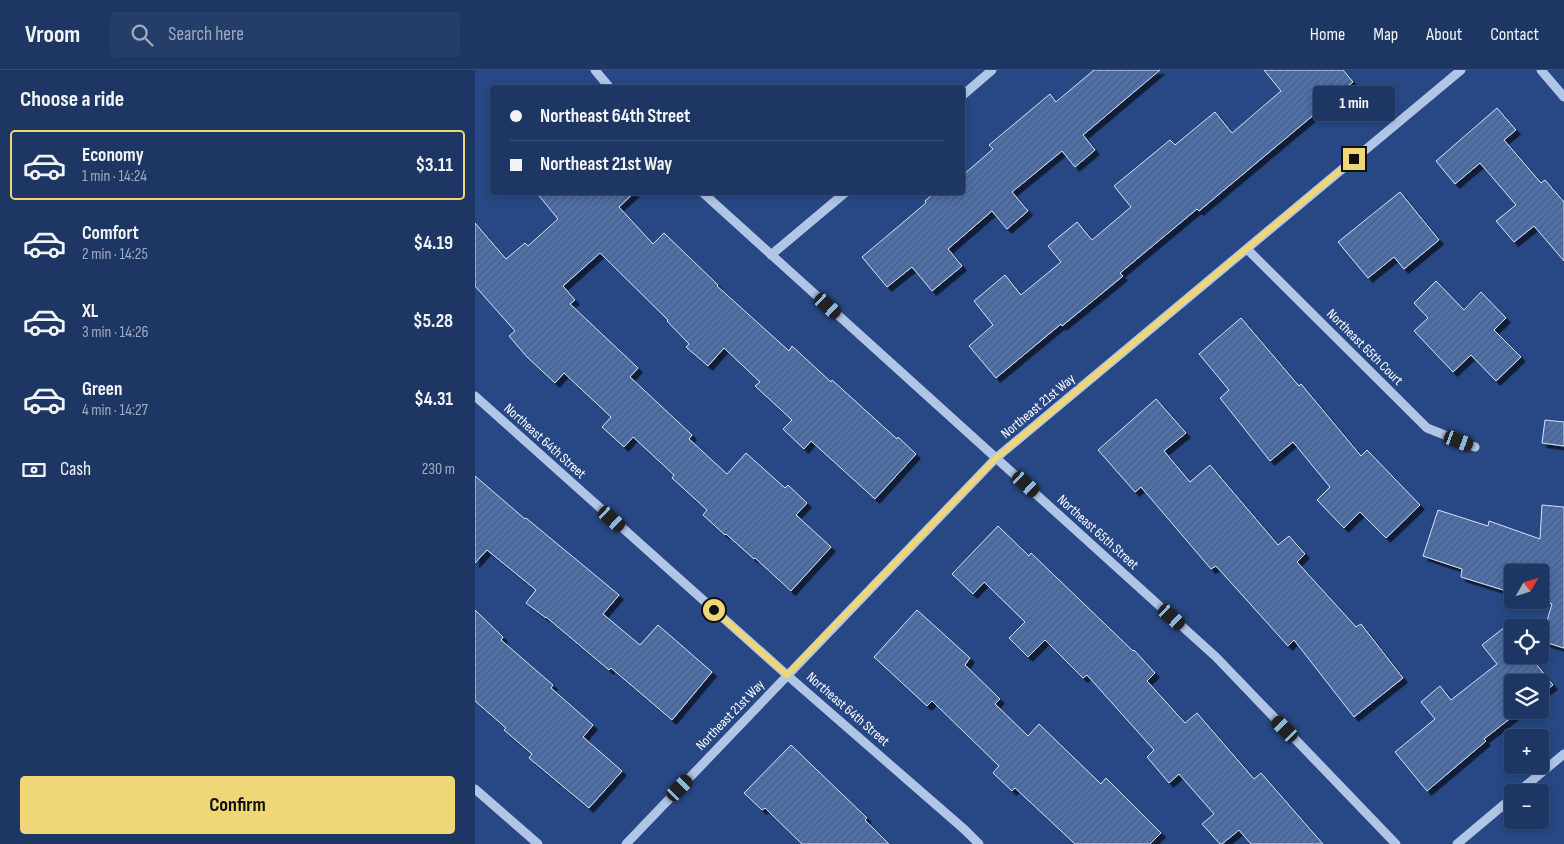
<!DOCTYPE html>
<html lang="en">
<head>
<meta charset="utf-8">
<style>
  body { margin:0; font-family:"Sofia Sans Condensed",sans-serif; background:#253e69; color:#f1f3f6; height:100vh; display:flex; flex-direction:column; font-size:19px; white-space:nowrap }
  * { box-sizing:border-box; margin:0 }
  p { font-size:16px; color:#a0abbe }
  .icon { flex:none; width:28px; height:28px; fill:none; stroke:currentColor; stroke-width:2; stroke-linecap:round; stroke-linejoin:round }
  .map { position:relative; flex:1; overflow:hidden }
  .drawer { display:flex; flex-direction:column; background:#1d3663; width:475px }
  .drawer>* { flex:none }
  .top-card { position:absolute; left:15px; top:15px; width:475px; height:110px; border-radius:5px; box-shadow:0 2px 8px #0003,0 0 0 1px #3b5078; display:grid; align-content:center; height:110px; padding:0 20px; background:#1d3663 }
  .needle { width:32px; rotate:51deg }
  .controls { position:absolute; left:1029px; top:494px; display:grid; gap:10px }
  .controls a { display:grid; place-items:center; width:45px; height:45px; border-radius:5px; background:#1d3663; box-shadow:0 2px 8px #0003,0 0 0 1px #3b5078; font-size:25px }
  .end { position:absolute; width:22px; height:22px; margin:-11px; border:6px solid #efd676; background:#111; box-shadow:0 0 0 2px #111 }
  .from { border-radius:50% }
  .bubble { position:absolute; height:35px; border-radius:5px; background:#1d3663; box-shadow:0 2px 8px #0003,0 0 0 1px #3b5078; font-size:16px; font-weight:700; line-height:35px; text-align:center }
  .car { position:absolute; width:15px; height:30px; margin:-15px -8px; border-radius:6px; box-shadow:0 0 4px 1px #0007; background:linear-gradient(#222 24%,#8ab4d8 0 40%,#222 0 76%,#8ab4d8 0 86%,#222 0) }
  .top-card b { display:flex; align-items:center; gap:18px; height:48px; font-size:19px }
  .top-card b+b { border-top:1px solid #3b5078 }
  .top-card i { width:12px; height:12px; background:#f1f3f6 }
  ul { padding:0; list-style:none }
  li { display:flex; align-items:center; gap:15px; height:70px; margin:0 10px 8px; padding:0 10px; border:2px solid transparent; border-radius:5px }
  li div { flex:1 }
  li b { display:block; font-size:19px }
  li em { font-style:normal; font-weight:700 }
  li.active { border-color:#efd676 }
  li>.icon { width:45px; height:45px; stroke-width:1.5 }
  h2 { padding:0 20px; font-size:22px; line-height:60px }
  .pay { display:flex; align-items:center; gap:12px; height:55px; padding:0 20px; font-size:19px }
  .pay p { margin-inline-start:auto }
  .primary-button { display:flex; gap:10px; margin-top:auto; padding:10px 20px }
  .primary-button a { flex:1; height:58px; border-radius:5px; background:#efd676; color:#111; font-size:20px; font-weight:700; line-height:58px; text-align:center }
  header { display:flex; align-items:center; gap:30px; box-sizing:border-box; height:70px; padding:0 25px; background:#1d3663; border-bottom:1px solid #3b5078 }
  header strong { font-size:24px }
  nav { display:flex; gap:28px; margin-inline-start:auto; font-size:18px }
  .search { width:350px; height:45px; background:#253e69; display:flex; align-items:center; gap:12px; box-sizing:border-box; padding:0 18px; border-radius:5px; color:#a0abbe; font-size:19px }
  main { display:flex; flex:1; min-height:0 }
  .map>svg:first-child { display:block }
  .building { fill:url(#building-hatch); stroke:#d4e1f6; filter:url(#shadow) }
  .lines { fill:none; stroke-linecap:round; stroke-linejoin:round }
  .minor { stroke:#b1c5e7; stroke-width:9 }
  .route { stroke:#efd676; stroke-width:6 }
  .labels { text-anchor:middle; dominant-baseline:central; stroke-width:4; stroke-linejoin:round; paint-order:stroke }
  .street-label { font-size:14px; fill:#fff; stroke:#274884 }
</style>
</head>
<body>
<header>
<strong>Vroom</strong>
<div class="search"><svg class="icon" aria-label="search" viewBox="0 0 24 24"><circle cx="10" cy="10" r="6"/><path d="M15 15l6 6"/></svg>Search here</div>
<nav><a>Home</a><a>Map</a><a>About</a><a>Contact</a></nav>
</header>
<main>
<section class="drawer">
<h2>Choose a ride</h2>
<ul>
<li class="active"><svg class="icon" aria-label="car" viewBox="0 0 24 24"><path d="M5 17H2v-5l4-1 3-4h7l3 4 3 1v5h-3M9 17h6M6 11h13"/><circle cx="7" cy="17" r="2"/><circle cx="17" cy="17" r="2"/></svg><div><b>Economy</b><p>1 min · 14:24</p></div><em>$3.11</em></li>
<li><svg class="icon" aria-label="car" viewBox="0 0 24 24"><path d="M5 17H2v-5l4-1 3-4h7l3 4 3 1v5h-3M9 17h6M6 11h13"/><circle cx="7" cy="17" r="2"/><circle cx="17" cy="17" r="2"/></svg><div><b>Comfort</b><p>2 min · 14:25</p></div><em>$4.19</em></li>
<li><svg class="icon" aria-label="car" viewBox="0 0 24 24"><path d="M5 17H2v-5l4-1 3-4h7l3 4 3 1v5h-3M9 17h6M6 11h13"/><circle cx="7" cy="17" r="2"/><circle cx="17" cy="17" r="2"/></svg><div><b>XL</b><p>3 min · 14:26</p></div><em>$5.28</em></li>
<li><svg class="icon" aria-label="car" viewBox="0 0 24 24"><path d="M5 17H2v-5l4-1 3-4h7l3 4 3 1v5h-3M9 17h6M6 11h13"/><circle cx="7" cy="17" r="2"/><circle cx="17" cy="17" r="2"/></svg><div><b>Green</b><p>4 min · 14:27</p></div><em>$4.31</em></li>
</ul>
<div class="pay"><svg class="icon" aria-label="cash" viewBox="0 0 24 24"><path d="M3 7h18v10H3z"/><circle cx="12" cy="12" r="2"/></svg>Cash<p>230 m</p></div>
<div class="primary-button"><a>Confirm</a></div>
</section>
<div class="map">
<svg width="1089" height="774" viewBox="0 0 1089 774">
  <defs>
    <pattern id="building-hatch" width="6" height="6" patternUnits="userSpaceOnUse" patternTransform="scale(1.25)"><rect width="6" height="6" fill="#5071ab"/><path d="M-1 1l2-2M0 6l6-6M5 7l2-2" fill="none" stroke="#4e5d77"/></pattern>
    <filter id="shadow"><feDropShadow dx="4.5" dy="4.5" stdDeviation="0" flood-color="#0009"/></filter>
  </defs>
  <rect width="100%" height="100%" fill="#274884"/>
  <g class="building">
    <polygon points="619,0 685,0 608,65 620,80 600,97 587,81 537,122 553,141 532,159 517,141 473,179 487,196 457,221 437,197 412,217 387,187 451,133 450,131 460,122 488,122 488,105 518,79 514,75 575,24 581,32"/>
    <polygon points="789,0 868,0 878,12 724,141 722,139 645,203 648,206 631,220 587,256 586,254 521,308 494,276 518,255 499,231 530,205 546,225 586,192 573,176 602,152 617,170 656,137 639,116 695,70 700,75 740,42 757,63 806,21"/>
    <polygon points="1022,38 1041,60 1029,70 1066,113 1070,110 1089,132 1089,191 1059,156 1039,172 1021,151 1041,135 1005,93 980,114 961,91"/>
    <polygon points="61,122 160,122 144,137 178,174 189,163 243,215 242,216 314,281 317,276 356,312 357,310 422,369 423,367 441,384 400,429 336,371 329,379 308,359 317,350 280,316 285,312 249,278 233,296 211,277 214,274 192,251 193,250 125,183 88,216 100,230 95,234 163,298 155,307 217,365 214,369 252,404 271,383 310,418 313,415 332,433 321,445 356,477 316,521 280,488 279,489 251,464 250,465 228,445 232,440 197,408 199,405 158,367 149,377 127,357 136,347 89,303 80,313 52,287 34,266 40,261 0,216 0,153 31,189 50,173 53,176 83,149"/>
    <polygon points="925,122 964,170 929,199 919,187 893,208 863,172"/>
    <polygon points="961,211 989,240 1006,222 1031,248 1019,260 1046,287 1021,311 996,285 978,302 939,261 953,248 939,233"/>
    <polygon points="766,248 824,316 826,314 886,386 892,380 945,435 911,468 885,442 869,458 842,430 855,417 818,372 795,391 745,328 754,320 724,284"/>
    <polygon points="681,329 711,363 689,381 715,412 735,395 803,475 814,466 830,484 822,492 881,557 886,554 928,608 879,647 819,570 813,576 741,496 736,499 666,417 660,422 623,380"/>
    <polygon points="1070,350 1089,352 1089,376 1067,373"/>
    <polygon points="0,406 50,449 51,448 144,525 128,544 165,575 183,555 237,602 197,650 136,598 134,600 71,547 71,548 51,533 61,520 12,480 0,493"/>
    <polygon points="1067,435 1089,437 1089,578 1066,571 1077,534 1062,530 1065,530 1065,502 1038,502 1038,523 986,507 987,499 948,486 963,440 1013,456 1014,451 1065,469"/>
    <polygon points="523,456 554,486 556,483 658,581 659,580 680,603 672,611 710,653 722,643 779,709 786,703 848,774 776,774 764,760 747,774 745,774 727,754 739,744 704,704 694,713 672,687 679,680 612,605 608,608 570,570 553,587 534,568 550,552 509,512 498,524 477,504"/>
    <polygon points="0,540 28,567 26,570 78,615 76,618 118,655 108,667 147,701 114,738 54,688 57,684 29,660 31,658 0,631"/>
    <polygon points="442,540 495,588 490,595 525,629 520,634 553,666 564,654 626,714 631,708 686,763 675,774 600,774 540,718 537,721 518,703 524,696 457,631 452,636 399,587"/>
    <polygon points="1031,556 1038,565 1038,585 1054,585 1078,615 1065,625 1065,612 1038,612 1038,640 1046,640 1009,669 1011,671 952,721 920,682 960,649 946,632 965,616 976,630 1022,594 1007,575"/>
    <polygon points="316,675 392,748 390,750 414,774 327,774 290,738 287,740 269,723"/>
  </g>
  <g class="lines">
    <g class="minor">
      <polyline points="120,0 135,18"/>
      <polyline points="1066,0 1089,27"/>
      <polyline points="488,25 517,0"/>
      <polyline points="227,122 741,587 921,774"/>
      <polyline points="772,179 952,358 1000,377"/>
      <polyline points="296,185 371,122"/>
      <polyline points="0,326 312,605 490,760 504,774"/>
      <polyline points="0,719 63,774"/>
      <polyline points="1043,722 1089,684"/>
      <polyline points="151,774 521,388 986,0"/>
      <polyline points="982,774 1038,727"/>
    </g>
  </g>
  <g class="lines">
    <polyline class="route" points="239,540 312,605 521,388 879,89"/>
  </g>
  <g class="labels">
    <g class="street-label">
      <text transform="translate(890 277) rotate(45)">Northeast 65th Court</text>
      <text transform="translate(563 336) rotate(-40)">Northeast 21st Way</text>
      <text transform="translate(70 371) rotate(42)">Northeast 64th Street</text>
      <text transform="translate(623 462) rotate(42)">Northeast 65th Street</text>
      <text transform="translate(373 639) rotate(41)">Northeast 64th Street</text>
      <text transform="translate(255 645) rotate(-46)">Northeast 21st Way</text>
    </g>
  </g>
</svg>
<div class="controls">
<a><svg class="needle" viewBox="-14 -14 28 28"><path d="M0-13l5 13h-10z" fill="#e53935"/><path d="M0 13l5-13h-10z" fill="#a0abbe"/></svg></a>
<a><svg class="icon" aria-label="locate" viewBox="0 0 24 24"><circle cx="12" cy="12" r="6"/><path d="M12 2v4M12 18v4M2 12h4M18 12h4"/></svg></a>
<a><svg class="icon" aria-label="layers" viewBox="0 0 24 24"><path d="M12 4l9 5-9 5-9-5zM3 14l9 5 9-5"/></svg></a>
<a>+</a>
<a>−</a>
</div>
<i class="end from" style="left:239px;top:540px"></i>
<i class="end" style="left:879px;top:89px"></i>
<div class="bubble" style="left:838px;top:16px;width:82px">1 min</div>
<i class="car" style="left:353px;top:236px;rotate:132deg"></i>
<i class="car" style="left:984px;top:371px;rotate:111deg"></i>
<i class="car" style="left:551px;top:414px;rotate:132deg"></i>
<i class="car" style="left:137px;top:449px;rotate:132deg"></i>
<i class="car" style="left:697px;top:547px;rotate:132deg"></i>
<i class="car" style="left:810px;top:659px;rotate:316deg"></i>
<i class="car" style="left:205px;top:718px;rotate:44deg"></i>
<div class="top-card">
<b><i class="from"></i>Northeast 64th Street</b>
<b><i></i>Northeast 21st Way</b>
</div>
</div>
</main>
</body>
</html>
